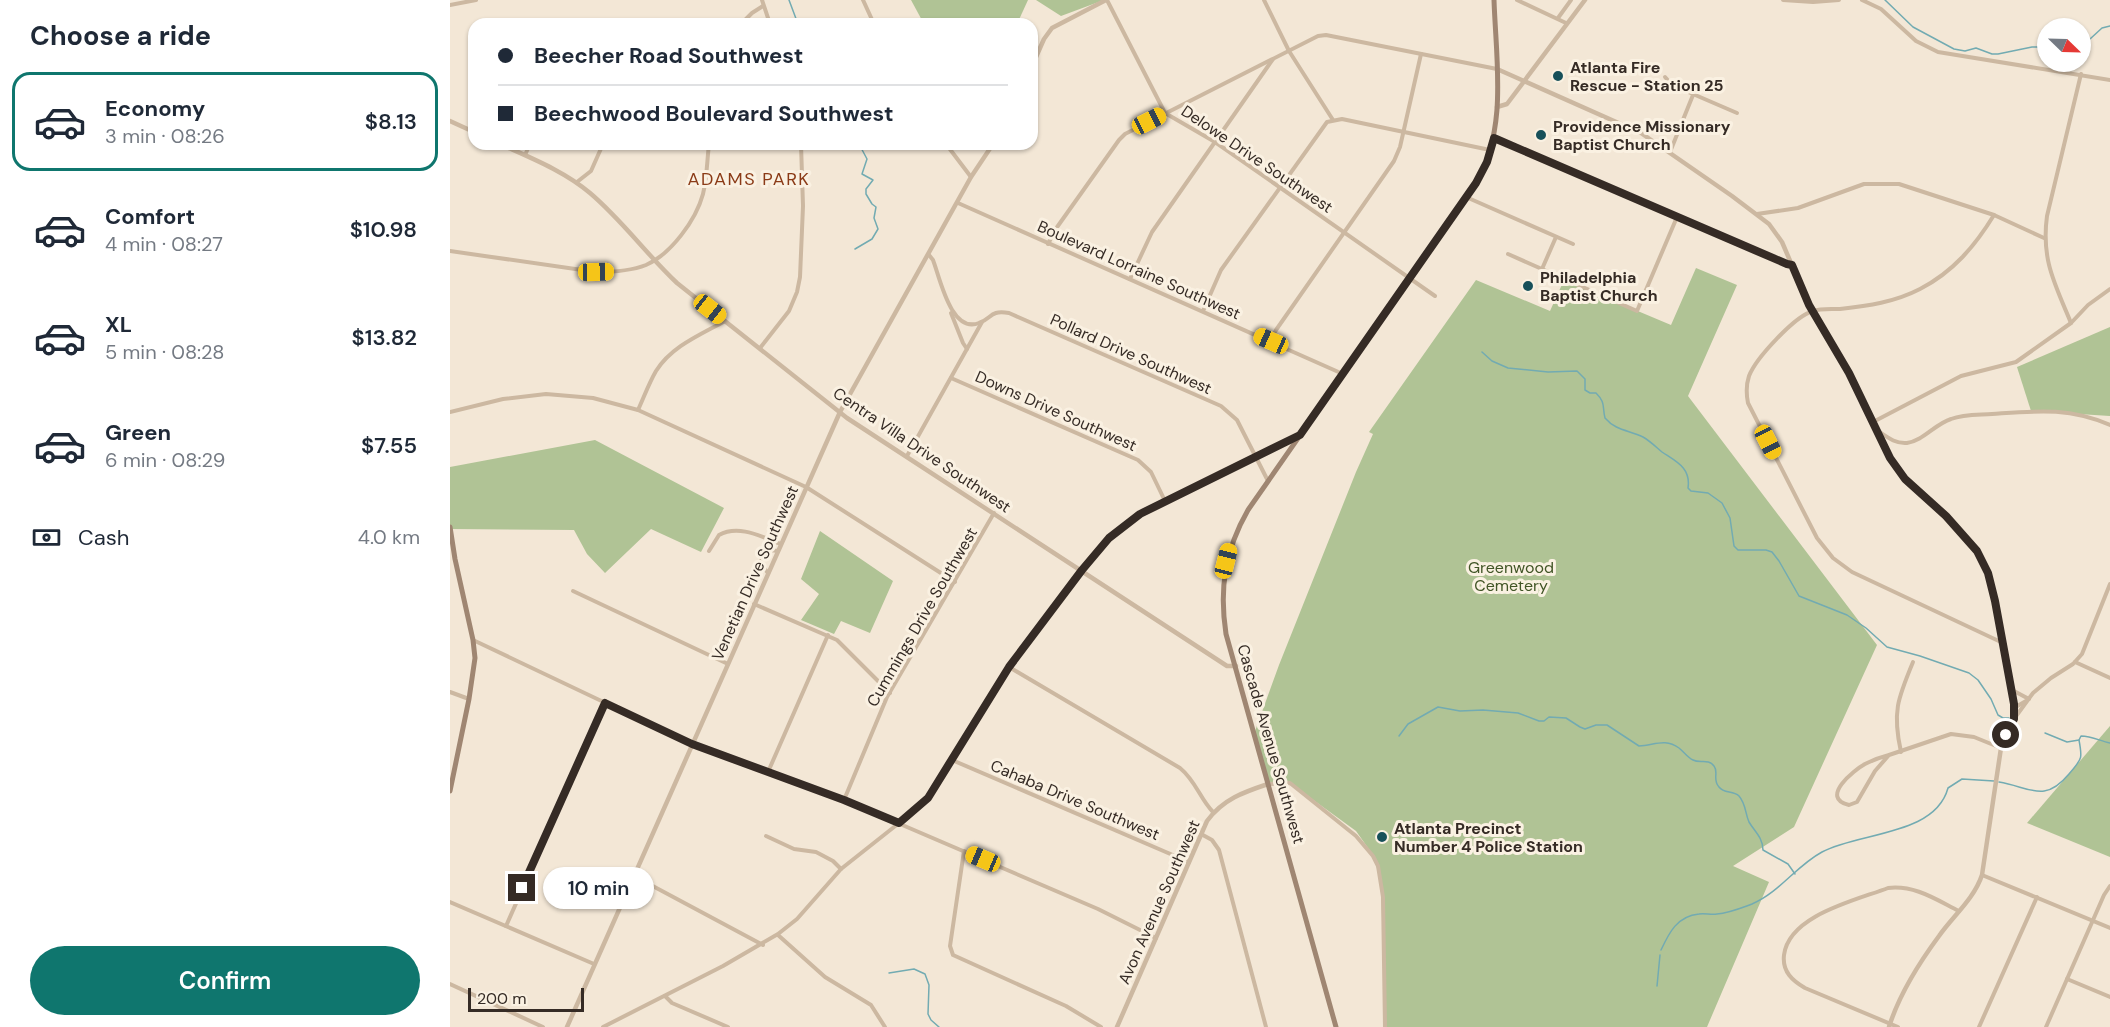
<!DOCTYPE html>
<html lang="en">
<head>
<meta charset="utf-8">
<style>
  body { margin:0; font-family:"DM Sans",sans-serif; background:#f6f6f7; color:#1f2937; height:100vh; display:flex; flex-direction:column; font-size:22px; white-space:nowrap }
  * { box-sizing:border-box; margin:0 }
  p { font-size:20px; color:#747a83 }
  .icon { flex:none; width:33px; height:33px; fill:none; stroke:currentColor; stroke-width:2; stroke-linecap:round; stroke-linejoin:round }
  .map { position:relative; flex:1; overflow:hidden }
  .sheet { display:flex; flex-direction:column; background:#fff; width:450px }
  .sheet>* { flex:none }
  .guide { position:absolute; left:18px; top:18px; width:570px; height:132px; border-radius:18px; box-shadow:0 2px 4px #0004; display:grid; align-content:center; height:132px; padding:0 30px; background:#fff }
  .needle { width:39px; rotate:113deg }
  .buttons { position:absolute; left:1587px; top:18px; display:grid; gap:12px }
  .buttons a { display:grid; place-items:center; width:54px; height:54px; border-radius:50%; background:#fff; box-shadow:0 2px 4px #0004; font-size:30px }
  .scale { position:absolute; left:18px; bottom:15px; width:116px; box-sizing:border-box; padding-left:6px; border:3px solid #352b25; border-top:0; font-size:16px; line-height:21px; white-space:nowrap; color:#352b25; -webkit-text-stroke:4px #faf1e2; paint-order:stroke }
  .end { position:absolute; width:27px; height:27px; margin:-14px; border:8px solid #352b25; background:#fff; box-shadow:0 0 0 3px #fff }
  .from { border-radius:50% }
  .bubble { position:absolute; height:42px; border-radius:21px; background:#fff; box-shadow:0 2px 4px #0004; font-size:20px; font-weight:600; line-height:42px; text-align:center }
  .car { position:absolute; width:18px; height:36px; margin:-18px -9px; border-radius:8px; box-shadow:0 0 4px 2px #0007; background:linear-gradient(#f5c518 24%,#345 0 40%,#f5c518 0 76%,#345 0 86%,#f5c518 0) }
  .guide b { display:flex; align-items:center; gap:21px; height:57px; font-size:22px }
  .guide b+b { border-top:2px solid #e0e1e3 }
  .guide i { width:15px; height:15px; background:#1f2937 }
  ul { padding:0; list-style:none }
  li { display:flex; align-items:center; gap:18px; height:99px; margin:0 12px 9px; padding:0 18px; border:3px solid transparent; border-radius:18px }
  li div { flex:1 }
  li b { display:block; font-size:22px }
  li em { font-style:normal; font-weight:600 }
  li.current { border-color:#0f766e }
  li>.icon { width:54px; height:54px; stroke-width:1.5 }
  h2 { padding:0 30px; font-size:27px; line-height:72px }
  .pay { display:flex; align-items:center; gap:15px; height:66px; padding:0 30px; font-size:22px }
  .pay p { margin-inline-start:auto }
  .cta { display:flex; gap:12px; margin-top:auto; padding:12px 30px }
  .cta a { flex:1; height:69px; border-radius:36px; background:#0f766e; color:#fff; font-size:24px; font-weight:600; line-height:69px; text-align:center }
  main { display:flex; flex:1; min-height:0 }
  .map>svg:first-child { display:block }
  .green { fill:#b0c395 }
  .lines { fill:none; stroke-linecap:round; stroke-linejoin:round }
  .stream { stroke:#72abb2; stroke-width:1.5 }
  .minor { stroke:#ccb8a1; stroke-width:4 }
  .tertiary { stroke:#ccb8a1; stroke-width:4.5 }
  .secondary { stroke:#9f8672; stroke-width:5 }
  .route { stroke:#352b25; stroke-width:8 }
  .poi-dot { fill:#17505a; stroke:#faf1e2; stroke-width:2 }
  .labels { text-anchor:middle; dominant-baseline:central; stroke-width:6; stroke-linejoin:round; paint-order:stroke }
  .poi-label { font-size:16px; font-weight:bold; fill:#352b25; stroke:#faf1e2; text-anchor:start }
  .street-label { font-size:16px; fill:#352b25; stroke:#faf1e2 }
  .park-label { font-size:16px; fill:#415526; stroke:#faf1e2 }
  .neighbourhood-label { font-size:18px; letter-spacing:1.5px; fill:#8b3b17; stroke:#faf1e2 }
</style>
</head>
<body>
<main>
<section class="sheet">
<h2>Choose a ride</h2>
<ul>
<li class="current"><svg class="icon" aria-label="car" viewBox="0 0 24 24"><path d="M5 17H2v-5l4-1 3-4h7l3 4 3 1v5h-3M9 17h6M6 11h13"/><circle cx="7" cy="17" r="2"/><circle cx="17" cy="17" r="2"/></svg><div><b>Economy</b><p>3 min · 08:26</p></div><em>$8.13</em></li>
<li><svg class="icon" aria-label="car" viewBox="0 0 24 24"><path d="M5 17H2v-5l4-1 3-4h7l3 4 3 1v5h-3M9 17h6M6 11h13"/><circle cx="7" cy="17" r="2"/><circle cx="17" cy="17" r="2"/></svg><div><b>Comfort</b><p>4 min · 08:27</p></div><em>$10.98</em></li>
<li><svg class="icon" aria-label="car" viewBox="0 0 24 24"><path d="M5 17H2v-5l4-1 3-4h7l3 4 3 1v5h-3M9 17h6M6 11h13"/><circle cx="7" cy="17" r="2"/><circle cx="17" cy="17" r="2"/></svg><div><b>XL</b><p>5 min · 08:28</p></div><em>$13.82</em></li>
<li><svg class="icon" aria-label="car" viewBox="0 0 24 24"><path d="M5 17H2v-5l4-1 3-4h7l3 4 3 1v5h-3M9 17h6M6 11h13"/><circle cx="7" cy="17" r="2"/><circle cx="17" cy="17" r="2"/></svg><div><b>Green</b><p>6 min · 08:29</p></div><em>$7.55</em></li>
</ul>
<div class="pay"><svg class="icon" aria-label="cash" viewBox="0 0 24 24"><path d="M3 7h18v10H3z"/><circle cx="12" cy="12" r="2"/></svg>Cash<p>4.0 km</p></div>
<div class="cta"><a>Confirm</a></div>
</section>
<div class="map">
<svg width="1660" height="1027" viewBox="0 0 1660 1027">
  <rect width="100%" height="100%" fill="#f3e7d6"/>
  <g class="green">
    <polygon points="461,0 578,0 567,24 474,24"/>
    <polygon points="586,0 654,0 611,16"/>
    <polygon points="1246,268 1287,285 1238,396 1427,645 1344,827 1283,866 1319,882 1257,1027 935,1027 931,882 923,855 906,831 840,783 818,784 804,734 829,665 906,472 923,434 919,432 1026,280 1100,311 1114,280 1221,325"/>
    <polygon points="1660,327 1660,416 1581,411 1567,367"/>
    <polygon points="145,440 274,508 251,552 201,529 155,573 137,554 124,530 0,529 0,467"/>
    <polygon points="370,531 443,581 420,633 391,621 384,634 351,620 369,594 351,579"/>
    <polygon points="1660,726 1660,857 1577,823"/>
  </g>
  <g class="lines">
    <g class="stream">
      <polyline points="339,0 348,24"/>
      <polyline points="1435,0 1463,27 1504,49 1515,51 1526,48 1542,54 1548,54 1582,47 1598,47"/>
      <polyline points="1630,38 1640,39 1652,28 1660,26"/>
      <polyline points="405,249 422,239 428,229 424,218 426,207 422,204 416,194 416,189 423,180 412,174 417,159 409,144"/>
      <path d="M 1032,352 L 1042,361 L 1058,368 L 1098,372 L 1127,371 L 1135,379 L 1135,390 L 1140,393 L 1146,393 C 1156,403 1152,406 1155,418 C 1166,431 1179,430 1193,437 C 1200,441 1206,447 1212,452 C 1227,462 1241,468 1238,488 L 1241,491 L 1258,493 L 1272,503 L 1280,518 L 1284,546 L 1288,550 L 1316,550 L 1322,552 L 1329,561 L 1349,596 L 1397,615 L 1416,628 L 1437,647 L 1470,656 L 1519,673 L 1528,680 L 1541,699 L 1548,715 L 1553,718 L 1559,718"/>
      <path d="M 1595,733 L 1617,742 L 1629,740 L 1631,736 C 1642,736 1650,741 1660,743"/>
      <path d="M 949,736 L 958,724 L 988,707 L 1010,711 L 1033,710 L 1068,713 L 1089,721 L 1094,721 L 1099,717 L 1116,718 L 1130,727 L 1135,729 L 1146,725 L 1157,725 L 1189,746 C 1205,745 1215,738 1229,748 C 1234,752 1238,758 1243,760 C 1250,764 1258,758 1264,766 C 1269,772 1262,780 1269,787 C 1274,794 1283,790 1289,796 C 1296,804 1295,813 1299,822 C 1305,832 1313,838 1313,850 L 1338,864 L 1345,874"/>
      <path d="M 1549,782 C 1580,787 1594,804 1619,774 C 1631,759 1633,761 1629,740"/>
      <path d="M 1211,950 C 1219,933 1227,916 1249,914 C 1255,913 1261,915 1267,914 C 1279,913 1291,908 1302,904 C 1330,892 1346,866 1372,852 C 1409,832 1485,836 1498,788 L 1512,779 L 1544,781"/>
      <polyline points="439,973 464,969 475,974 479,985 478,1014 481,1020 489,1027"/>
      <polyline points="1207,986 1210,955"/>
    </g>
    <g class="minor">
      <polyline points="312,0 320,24"/>
      <polyline points="413,0 424,24"/>
      <polyline points="657,0 715,113 765,142 985,296"/>
      <polyline points="814,0 839,51 883,120"/>
      <polyline points="1067,0 1116,23"/>
      <polyline points="1333,0 1363,2 1389,0"/>
      <polyline points="1412,0 1431,9 1466,41 1488,52 1660,80"/>
      <polyline points="0,5 26,0"/>
      <polyline points="1108,18 1121,0"/>
      <polyline points="291,24 302,13 313,6"/>
      <polyline points="1215,77 1222,85 1287,113"/>
      <polyline points="1044,138 1337,264 1342,265"/>
      <polyline points="496,144 521,177"/>
      <polyline points="1220,152 1243,95"/>
      <polyline points="75,155 80,144"/>
      <polyline points="127,182 141,171 153,144"/>
      <polyline points="1016,197 1123,244"/>
      <polyline points="508,203 893,374"/>
      <polyline points="1307,214 1348,208 1414,184 1449,184 1544,215 1594,238"/>
      <path d="M 1544,215 C 1525,246 1503,272 1470,289 C 1445,302 1418,306 1390,309 C 1382,309 1371,308 1363,311 C 1345,316 1306,358 1299,376 C 1296,385 1296,393 1298,403 L 1367,538 L 1383,558 L 1402,572 L 1553,643"/>
      <polyline points="598,244 605,230 669,140 675,134 868,36 876,35 1047,69"/>
      <path d="M 0,251 L 146,272 C 163,272 181,271 196,265 C 221,254 246,220 253,194 C 257,178 257,161 259,144"/>
      <polyline points="1058,254 1187,311 1227,217"/>
      <path d="M 479,255 L 483,260 C 490,278 501,334 529,323 C 543,318 539,310 559,313 L 771,406 L 787,420 L 818,481"/>
      <polyline points="1092,269 1106,237"/>
      <polyline points="680,279 702,232 823,59"/>
      <polyline points="753,311 771,270 877,122 892,119 1040,150"/>
      <polyline points="501,313 513,343 517,349"/>
      <path d="M 1621,323 C 1605,284 1591,260 1597,216 L 1631,74"/>
      <polyline points="821,341 826,330 944,161 950,147 971,54"/>
      <polyline points="310,348 339,311 347,292 350,277 353,206 351,144"/>
      <polyline points="501,378 688,460 701,472 715,501"/>
      <path d="M 188,410 C 194,397 199,383 206,371 C 222,346 250,335 275,321"/>
      <polyline points="0,412 53,399 96,394 143,398 188,410 356,487 505,582"/>
      <polyline points="1423,422 1511,376 1566,362 1621,323 1638,305 1660,289"/>
      <path d="M 1428,431 C 1437,437 1445,444 1457,443 C 1473,441 1485,424 1501,419 C 1514,414 1529,415 1542,414 C 1586,411 1618,407 1660,425"/>
      <polyline points="457,456 532,322"/>
      <path d="M 259,551 L 269,535 C 289,524 312,537 331,544"/>
      <polyline points="318,573 311,564 312,554 320,550 328,551"/>
      <polyline points="123,591 278,664"/>
      <polyline points="304,604 387,640 440,693"/>
      <polyline points="23,640 242,744 394,800 648,909 706,938"/>
      <polyline points="1625,662 1660,678"/>
      <path d="M 559,667 L 730,768 C 746,781 750,799 763,812"/>
      <polyline points="1562,690 1579,699"/>
      <polyline points="0,692 19,699"/>
      <polyline points="1564,708 1576,701"/>
      <polyline points="1564,719 1583,693 1601,678 1623,664 1632,654 1660,584"/>
      <path d="M 1451,752 C 1442,712 1448,698 1463,662"/>
      <path d="M 1439,755 C 1431,757 1423,760 1415,764 C 1404,770 1369,798 1399,805 L 1407,802 L 1425,771 L 1439,755 L 1501,734 L 1524,737 L 1551,748"/>
      <polyline points="502,760 739,862"/>
      <polyline points="318,772 378,635"/>
      <polyline points="818,784 840,783 906,836 923,856 928,866 933,897 935,1027"/>
      <polyline points="394,800 437,697 544,513"/>
      <polyline points="751,834 762,840 769,850 816,1027"/>
      <polyline points="316,836 344,849 366,852 383,861 391,869"/>
      <polyline points="514,851 500,946 503,955 616,1006 651,1027"/>
      <polyline points="1532,875 1660,928"/>
      <polyline points="184,876 313,945"/>
      <polyline points="0,902 144,964"/>
      <polyline points="56,926 155,703"/>
      <polyline points="328,935 375,977 421,1005 435,1027"/>
      <polyline points="1617,979 1660,997"/>
      <polyline points="0,984 93,1027"/>
      <polyline points="215,996 222,1003 278,1027"/>
      <polyline points="153,1027 273,966 328,934 347,919 391,869 468,808 484,789 559,667 632,570 659,538 690,514 849,435"/>
      <path d="M 1448,1027 L 1355,988 C 1343,981 1332,972 1334,955 C 1339,915 1407,900 1438,888 C 1465,885 1485,899 1509,911"/>
      <polyline points="1529,1027 1587,897"/>
      <polyline points="1596,1027 1654,895 1660,886"/>
    </g>
    <g class="tertiary">
      <polyline points="582,66 594,39 602,28 656,0"/>
      <path d="M 1047,69 L 1191,133 L 1282,196 L 1319,224 L 1332,242 L 1359,305 L 1399,373 L 1440,458 L 1455,479 L 1496,516 L 1527,551 L 1538,573 L 1545,601 L 1562,690 L 1564,719 L 1551,748 L 1532,875 C 1524,899 1503,916 1489,936 C 1469,963 1449,995 1439,1027"/>
      <polyline points="1047,107 1057,104 1135,0"/>
      <polyline points="0,121 24,132"/>
      <path d="M 50,144 C 81,158 114,171 140,193 C 172,220 197,255 227,283 L 397,418 L 777,666 L 786,666"/>
      <polyline points="117,1027 390,412 521,177 543,144"/>
      <path d="M 667,1027 L 757,821 C 773,799 794,792 818,784"/>
    </g>
    <g class="secondary">
      <polyline points="0,527 5,559 23,640 25,658 19,699 0,791"/>
      <path d="M 886,1027 L 776,634 C 769,589 775,550 798,510 L 1026,183 C 1058,128 1046,61 1044,0"/>
    </g>
  </g>
  <g class="lines">
    <polyline class="route" points="72,888 155,703 242,744 394,800 449,823 478,798 559,667 632,570 659,538 690,514 850,435 1026,183 1037,162 1044,138 1337,264 1342,265 1359,305 1399,373 1440,458 1455,479 1496,516 1527,551 1538,573 1545,601 1564,704 1564,719 1556,735"/>
  </g>
  <g class="poi-dot">
    <circle cx="1108" cy="76" r="6"/>
    <circle cx="1091" cy="135" r="6"/>
    <circle cx="1078" cy="286" r="6"/>
    <circle cx="932" cy="837" r="6"/>
  </g>
  <g class="labels">
    <g class="poi-label">
      <text x="1120" y="67">Atlanta Fire<tspan x="1120" dy="18">Rescue - Station 25</tspan></text>
      <text x="1103" y="126">Providence Missionary<tspan x="1103" dy="18">Baptist Church</tspan></text>
      <text x="1090" y="277">Philadelphia<tspan x="1090" dy="18">Baptist Church</tspan></text>
      <text x="944" y="828">Atlanta Precinct<tspan x="944" dy="18">Number 4 Police Station</tspan></text>
    </g>
    <g class="street-label">
      <text transform="translate(807 159) rotate(34)">Delowe Drive Southwest</text>
      <text transform="translate(689 270) rotate(24)">Boulevard Lorraine Southwest</text>
      <text transform="translate(681 354) rotate(24)">Pollard Drive Southwest</text>
      <text transform="translate(606 411) rotate(24)">Downs Drive Southwest</text>
      <text transform="translate(472 450) rotate(34)">Centra Villa Drive Southwest</text>
      <text transform="translate(305 573) rotate(-66)">Venetian Drive Southwest</text>
      <text transform="translate(472 617) rotate(-60)">Cummings Drive Southwest</text>
      <text transform="translate(821 744) rotate(74)">Cascade Avenue Southwest</text>
      <text transform="translate(625 800) rotate(23)">Cahaba Drive Southwest</text>
      <text transform="translate(709 902) rotate(-66)">Avon Avenue Southwest</text>
    </g>
    <g class="park-label">
      <text x="1061" y="567">Greenwood<tspan x="1061" dy="18">Cemetery</tspan></text>
    </g>
    <g class="neighbourhood-label">
      <text x="299" y="179">ADAMS PARK</text>
    </g>
  </g>
</svg>
<div class="buttons">
<a><svg class="needle" viewBox="-14 -14 28 28"><path d="M0-13l5 13h-10z" fill="#e53935"/><path d="M0 13l5-13h-10z" fill="#747a83"/></svg></a>
</div>
<div class="scale">200 m</div>
<i class="end from" style="left:1556px;top:735px"></i>
<i class="end" style="left:72px;top:888px"></i>
<div class="bubble" style="left:93px;top:867px;width:111px">10 min</div>
<i class="car" style="left:699px;top:121px;rotate:63deg"></i>
<i class="car" style="left:146px;top:272px;rotate:89deg"></i>
<i class="car" style="left:260px;top:309px;rotate:128deg"></i>
<i class="car" style="left:821px;top:341px;rotate:294deg"></i>
<i class="car" style="left:1318px;top:442px;rotate:153deg"></i>
<i class="car" style="left:776px;top:561px;rotate:14deg"></i>
<i class="car" style="left:533px;top:859px;rotate:293deg"></i>
<div class="guide">
<b><i class="from"></i>Beecher Road Southwest</b>
<b><i></i>Beechwood Boulevard Southwest</b>
</div>
</div>
</main>
</body>
</html>
